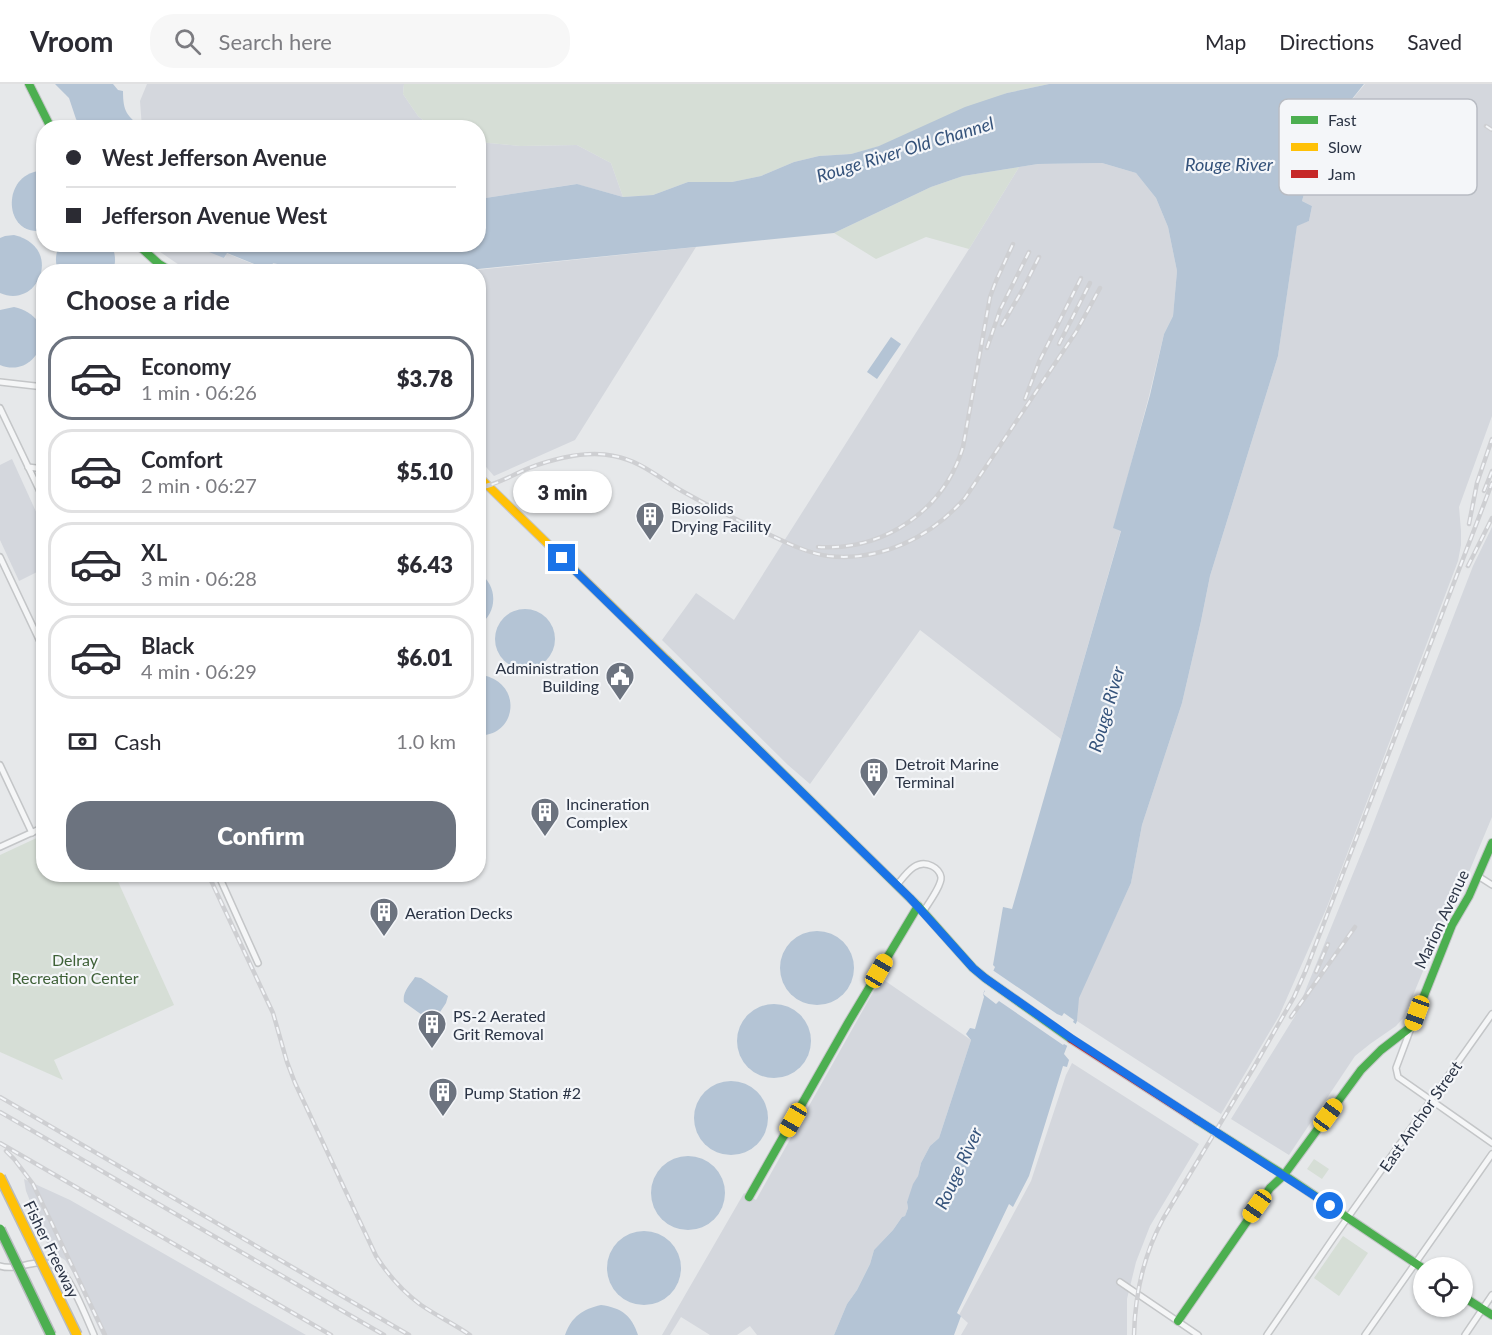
<!DOCTYPE html>
<html lang="en">
<head>
<meta charset="utf-8">
<style>
  body { margin:0; font-family:Lato,sans-serif; background:#f7f7f7; color:#2b2b33; height:100vh; display:flex; flex-direction:column; font-size:22px; white-space:nowrap }
  * { box-sizing:border-box; margin:0 }
  p { font-size:20px; color:#7c7c81 }
  .icon { flex:none; width:33px; height:33px; fill:none; stroke:currentColor; stroke-width:2; stroke-linecap:round; stroke-linejoin:round }
  .map { position:relative; flex:1; overflow:hidden }
  .details { position:absolute; left:36px; top:180px; width:450px; height:618px; display:flex; flex-direction:column; background:#fff; border-radius:24px; box-shadow:0 2px 4px #0004 }
  .details>* { flex:none }
  .guide { position:absolute; left:36px; top:36px; width:450px; height:132px; border-radius:24px; box-shadow:0 2px 4px #0004; display:grid; align-content:center; height:132px; padding:0 30px; background:#fff }
  .controls { position:absolute; left:1413px; top:1173px; display:grid; gap:12px }
  .controls a { display:grid; place-items:center; width:60px; height:60px; border-radius:50%; background:#fff; box-shadow:0 2px 4px #0004; font-size:30px }
  .end { position:absolute; width:27px; height:27px; margin:-14px; border:8px solid #1a73e8; background:#fff; box-shadow:0 0 0 3px #fff }
  .from { border-radius:50% }
  .bubble { position:absolute; height:42px; border-radius:21px; background:#fff; box-shadow:0 2px 4px #0004; font-size:20px; font-weight:800; line-height:42px; text-align:center }
  .car { position:absolute; width:18px; height:36px; margin:-18px -9px; border-radius:8px; box-shadow:0 0 4px 2px #0007; background:linear-gradient(#f5c518 24%,#345 0 40%,#f5c518 0 76%,#345 0 86%,#f5c518 0) }
  .guide b { display:flex; align-items:center; gap:21px; height:57px; font-size:22px }
  .guide b+b { border-top:2px solid #e1e1e2 }
  .guide i { width:15px; height:15px; background:#2b2b33 }
  ul { padding:0; list-style:none }
  li { display:flex; align-items:center; gap:18px; height:84px; margin:0 12px 9px; padding:0 18px; border:3px solid #e1e1e2; border-radius:24px }
  li div { flex:1 }
  li b { display:block; font-size:22px }
  li em { font-style:normal; font-weight:800 }
  li.selected { border-color:#6c737f }
  li>.icon { width:54px; height:54px; stroke-width:1.5 }
  h2 { padding:0 30px; font-size:27px; line-height:72px }
  .pay { display:flex; align-items:center; gap:15px; height:66px; padding:0 30px; font-size:22px }
  .pay p { margin-inline-start:auto }
  .cta { display:flex; gap:12px; margin-top:auto; padding:12px 30px }
  .cta a { flex:1; height:69px; border-radius:24px; background:#6c737f; color:#fff; font-size:24px; font-weight:800; line-height:69px; text-align:center }
  header { display:flex; align-items:center; gap:36px; box-sizing:border-box; height:84px; padding:0 30px; background:#fff; border-bottom:2px solid #e1e1e2 }
  header strong { font-size:28px }
  nav { display:flex; gap:33px; margin-inline-start:auto; font-size:21px }
  .search { width:420px; height:54px; background:#f7f7f7; display:flex; align-items:center; gap:15px; box-sizing:border-box; padding:0 21px; border-radius:24px; color:#7c7c81; font-size:22px }
  .map>svg:first-child { display:block }
  .built { fill:#d4d7dd }
  .green { fill:#d6ded6 }
  .water { fill:#b4c4d5 }
  .pier { fill:#e6e8ea }
  .lines { fill:none; stroke-linecap:round; stroke-linejoin:round }
  .street-casing { stroke:#c4c6c8; stroke-width:8 }
  .fast-casing { stroke:#c4c6c8; stroke-width:10 }
  .slow-casing { stroke:#c4c6c8; stroke-width:10 }
  .jam-casing { stroke:#c4c6c8; stroke-width:10 }
  .street { stroke:#f5f6f7; stroke-width:5 }
  .fast { stroke:#4caf50; stroke-width:8 }
  .slow { stroke:#ffc107; stroke-width:8 }
  .jam { stroke:#c62828; stroke-width:8 }
  .rail-casing { stroke:#cecfd2; stroke-width:4.5 }
  .rail { stroke:#f4f6f9; stroke-width:2; stroke-dasharray:7; stroke-linecap:butt }
  .fast-bridge-casing { stroke:#b8bbbf; stroke-width:12; stroke-linecap:butt }
  .slow-bridge-casing { stroke:#b8bbbf; stroke-width:12; stroke-linecap:butt }
  .fast-bridge { stroke:#4caf50; stroke-width:9 }
  .slow-bridge { stroke:#ffc107; stroke-width:9 }
  .route { stroke:#1a73e8; stroke-width:8 }
  .labels { text-anchor:middle; dominant-baseline:central; stroke-width:4.5; stroke-linejoin:round; paint-order:stroke }
  .poi-label { font-size:16px; fill:#2b3445; stroke:#f4f6f9; text-anchor:start }
  .street-label { font-size:16px; fill:#2b3445; stroke:#f4f6f9 }
  .park-label { font-size:16px; fill:#3f6138; stroke:#f4f6f9 }
  .water-label { font-size:18px; font-style:italic; fill:#34527a; stroke:#f4f6f9 }
  .key { fill:#f4f6f9; stroke:#b8bcc3; stroke-width:1.5 }
  .key-label { font-size:16px; fill:#2b3445 }
</style>
</head>
<body>
<header>
<strong>Vroom</strong>
<div class="search"><svg class="icon" aria-label="search" viewBox="0 0 24 24"><circle cx="10" cy="10" r="6"/><path d="M15 15l6 6"/></svg>Search here</div>
<nav><a>Map</a><a>Directions</a><a>Saved</a></nav>
</header>
<div class="map">
<svg width="1492" height="1251" viewBox="0 0 1492 1251">
  <rect width="100%" height="100%" fill="#e6e8ea"/>
  <g class="built">
    <polygon points="147,0 404,0 403,10 418,32 432,43 142,44 140,17"/>
    <polygon points="1365,0 1492,0 1492,332 1459,423 1461,447 1461,461 1458,477 1327,823 1279,932 1221,1030 1077,937 1078,914 1131,799 1142,741 1182,619 1201,537 1210,492 1278,272 1297,141 1309,137 1312,122 1302,117 1312,82 1336,35"/>
    <polygon points="479,58 520,62 577,61 611,79 623,113 576,100 479,115"/>
    <polygon points="1102,79 1136,89 1156,114 1168,143 1177,187 1173,232 1164,250 1149,312 1114,444 1121,446 1061,655 920,546 810,700 788,681 662,556 696,509 734,536 969,165 1019,83 1038,80"/>
    <polygon points="150,161 206,161 225,174 226,169 270,187 273,179 306,187 188,187"/>
    <polygon points="696,163 575,356 494,392 479,375 478,188 458,188"/>
    <polygon points="12,375 43,443 43,485 19,497 0,456 0,381"/>
    <polygon points="1492,443 1492,733 1459,812 1450,822 1404,933 1396,942 1370,960 1355,972 1289,1071 1231,1035 1295,932 1370,748 1473,482"/>
    <polygon points="881,894 971,956 939,1054 930,1062 921,1079 918,1092 907,1118 908,1124 905,1132 902,1133 893,1146 874,1166 870,1180 857,1206 847,1220 834,1251 757,1251 750,1242 737,1251 710,1251 681,1233 670,1251 662,1251 744,1109 756,1116"/>
    <polygon points="1072,979 1199,1060 1150,1142 1136,1178 1127,1215 1127,1251 961,1251 968,1239 959,1231 1031,1097 1066,991"/>
    <polygon points="24,1095 70,1116 306,1251 102,1251 72,1187 65,1176 50,1167 26,1107"/>
  </g>
  <g class="green">
    <polygon points="404,0 1049,0 1007,9 880,62 851,70 819,72 794,78 761,92 732,98 688,98 653,111 623,113 611,79 577,61 520,62 479,58 478,44 432,43 418,32 403,10"/>
    <polygon points="1019,83 969,165 926,153 876,175 834,149 931,103 963,92"/>
    <polygon points="43,751 44,790 115,791 174,921 54,976 63,996 0,968 0,771"/>
    <polygon points="1314,1075 1329,1085 1322,1095 1307,1085"/>
    <polygon points="1343,1152 1368,1169 1339,1212 1314,1194"/>
  </g>
  <g class="water">
    <path d="M 55,0 L 113,0 L 118,6 L 123,7 C 123,28 127,32 142,43 L 81,43 L 76,35 L 69,14 Z"/>
    <polygon points="1049,0 1364,0 1336,35 1312,82 1302,117 1312,122 1309,137 1297,142 1278,272 1210,492 1201,537 1182,619 1142,741 1131,799 1079,914 1077,937 1064,970 1069,976 1067,983 1063,982 1029,1092 1013,1123 1009,1120 957,1229 961,1232 954,1251 834,1251 847,1220 857,1206 870,1180 874,1166 893,1146 902,1133 905,1132 908,1124 907,1118 913,1100 918,1092 921,1079 930,1062 939,1054 971,956 966,950 970,944 975,945 984,913 983,910 995,883 993,881 1003,823 1012,825 1121,447 1113,444 1150,311 1164,250 1173,232 1177,187 1168,143 1156,114 1136,89 1102,79 1038,80 963,92 931,103 834,149 458,187 306,187 273,179 271,187 227,169 224,174 209,168 209,163 206,161 478,160 479,115 577,100 623,113 653,111 688,98 732,98 761,92 794,78 819,72 851,70 879,62 965,23 1007,9"/>
    <path d="M 39,87 L 43,88 L 44,146 C 4,155 0,92 39,87 Z"/>
    <path d="M 14,151 C 64,163 39,226 0,209 L 0,154 L 5,152 Z"/>
    <path d="M 60,161 L 111,161 C 116,170 116,178 113,187 L 58,187 C 55,178 55,169 60,161 Z"/>
    <path d="M 14,223 C 64,234 39,297 0,281 L 0,226 Z"/>
    <polygon points="891,253 901,260 877,295 867,288"/>
    <path d="M 479,489 C 498,501 498,529 479,541 Z"/>
    <circle cx="525" cy="555" r="30"/>
    <path d="M 483,591 C 525,601 515,653 479,651 L 478,592 Z"/>
    <circle cx="817" cy="884" r="37"/>
    <path d="M 415,893 L 421,894 L 448,912 L 446,919 L 434,937 L 429,936 L 404,918 C 402,908 410,901 415,893 Z"/>
    <circle cx="774" cy="957" r="37"/>
    <circle cx="731" cy="1034" r="37"/>
    <circle cx="688" cy="1109" r="37"/>
    <circle cx="644" cy="1184" r="37"/>
    <path d="M 601,1221 C 622,1224 631,1231 638,1251 L 565,1251 C 571,1233 583,1225 601,1221 Z"/>
  </g>
  <polygon class="pier" points="991,885 1057,930 1062,932 1064,929 1074,936 1073,938 1077,941 1075,944 1077,945 1071,964 1064,960 1063,961 999,917 996,920 983,910 985,907 983,905"/>
  <g class="lines">
    <g class="street-casing">
      <g id="street">
        <polyline points="0,298 44,303"/>
        <polyline points="0,324 44,416"/>
        <polyline points="28,383 44,385"/>
        <polyline points="0,473 44,566"/>
        <polyline points="0,681 32,749"/>
        <polyline points="0,763 44,743"/>
        <polyline points="218,790 258,879"/>
        <polyline points="1478,792 1492,801"/>
        <path d="M 897,801 C 906,790 916,774 932,782 C 936,784 940,788 941,793 C 942,801 928,820 923,828"/>
        <polyline points="1411,944 1396,984 1398,993 1492,1059"/>
        <path d="M 0,1182 C 12,1186 25,1180 37,1179 C 45,1178 53,1179 59,1185 C 71,1194 87,1235 94,1251"/>
        <polyline points="1120,1198 1198,1251"/>
        <polyline points="1267,1251 1334,1153 1492,930"/>
        <polyline points="1365,1251 1492,1070"/>
        <polyline points="1465,1251 1492,1211"/>
      </g>
    </g>
    <g class="fast-casing">
      <g id="fast">
        <polyline points="29,0 51,44"/>
        <polyline points="137,160 159,180 172,188"/>
        <polyline points="667,576 918,822 973,884 985,894 1071,955"/>
        <polyline points="1197,1036 1284,1091 1424,1185"/>
        <polyline points="749,1113 848,939 918,822"/>
        <polyline points="1462,1212 1492,1231"/>
        <polyline points="1178,1237 1270,1104 1284,1091 1361,986 1381,966 1412,942 1452,841 1469,812 1492,759"/>
      </g>
    </g>
    <g class="slow-casing">
      <polyline id="slow" points="478,392 667,576"/>
    </g>
    <g class="jam-casing">
      <polyline id="jam" points="1071,955 1197,1036"/>
    </g>
    <use href="#street" class="street"/>
    <use href="#fast" class="fast"/>
    <use href="#slow" class="slow"/>
    <use href="#jam" class="jam"/>
    <g class="rail-casing">
      <g id="rail">
        <polyline points="1486,42 1492,46"/>
        <polyline points="1002,241 1023,205 1039,173"/>
        <polyline points="1059,260 1090,199"/>
        <polyline points="987,264 1000,226 1029,168"/>
        <polyline points="1025,315 1039,278 1081,194"/>
        <path d="M 478,404 C 497,401 512,391 529,384 C 556,374 586,366 614,372 C 641,377 659,394 682,407 C 710,423 739,437 768,450 C 787,459 807,469 828,472 C 881,478 931,453 965,414 L 1076,248 L 1100,204"/>
        <polyline points="1484,407 1492,387"/>
        <polyline points="1469,440 1477,399 1492,355"/>
        <path d="M 818,463 C 885,467 944,426 963,363 L 990,213 L 996,197 L 1013,160"/>
        <polyline points="1468,482 1492,434"/>
        <path d="M 208,790 L 273,929 L 287,978 L 295,999 L 376,1172 C 388,1191 402,1207 421,1221 C 437,1232 454,1240 470,1251"/>
        <polyline points="1316,888 1328,860"/>
        <polyline points="1291,933 1355,843"/>
        <polyline points="0,1013 409,1251"/>
        <polyline points="0,1028 384,1251"/>
        <polyline points="0,1059 331,1251"/>
        <polyline points="6,1067 14,1075 33,1100 105,1251"/>
        <path d="M 1134,1251 C 1135,1210 1143,1172 1163,1135 L 1254,983 L 1294,913 L 1306,886 L 1492,399"/>
      </g>
    </g>
    <use href="#rail" class="rail"/>
    <g class="fast-bridge-casing">
      <polyline id="fast-bridge" points="0,1145 51,1251"/>
    </g>
    <g class="slow-bridge-casing">
      <polyline id="slow-bridge" points="0,1093 77,1251"/>
    </g>
    <use href="#fast-bridge" class="fast-bridge"/>
    <use href="#slow-bridge" class="slow-bridge"/>
  </g>
  <g class="lines">
    <polyline class="route" points="562,474 910,814 973,884 985,894 1071,954 1330,1122"/>
  </g>
  <defs>
    <g id="building-pin" transform="scale(1.5)"><path d="M0 17L-7.5 6A9.5 9.5 0 1 1 7.5 6Z" fill="#6c737f" stroke="#f4f6f9"/><path d="M-4-6H4V6H1V3H-1V6H-4ZM-2.5-4.3h1.7v1.8h-1.7ZM.8-4.3h1.7v1.8H.8ZM-2.5-1h1.7V.8h-1.7ZM.8-1h1.7V.8H.8Z" fill="#fff"/></g>
    <g id="civic-pin" transform="scale(1.5)"><path d="M0 17L-7.5 6A9.5 9.5 0 1 1 7.5 6Z" fill="#6c737f" stroke="#f4f6f9"/><path d="M-.6-6.5H3V-4.5H.6V-3L4-1V1h2V6H-6V1h2V-1L-.6-3ZM-1.2 2.5V6h2.4V2.5Z" fill="#fff"/></g>
  </defs>
  <g fill-rule="evenodd">
    <use href="#building-pin" x="650" y="432"/>
    <use href="#civic-pin" x="620" y="592"/>
    <use href="#building-pin" x="874" y="688"/>
    <use href="#building-pin" x="545" y="728"/>
    <use href="#building-pin" x="384" y="828"/>
    <use href="#building-pin" x="432" y="940"/>
    <use href="#building-pin" x="443" y="1008"/>
  </g>
  <g class="labels">
    <g class="poi-label">
      <text x="671" y="423">Biosolids<tspan x="671" dy="18">Drying Facility</tspan></text>
      <text x="599" y="583" text-anchor="end">Administration<tspan x="599" dy="18">Building</tspan></text>
      <text x="895" y="679">Detroit Marine<tspan x="895" dy="18">Terminal</tspan></text>
      <text x="566" y="719">Incineration<tspan x="566" dy="18">Complex</tspan></text>
      <text x="405" y="828">Aeration Decks</text>
      <text x="453" y="931">PS-2 Aerated<tspan x="453" dy="18">Grit Removal</tspan></text>
      <text x="464" y="1008">Pump Station #2</text>
    </g>
    <g class="street-label">
      <text transform="translate(1441 835) rotate(-65)">Marion Avenue</text>
      <text transform="translate(1420 1032) rotate(-55)">East Anchor Street</text>
      <text transform="translate(52 1165) rotate(64)">Fisher Freeway</text>
    </g>
    <g class="park-label">
      <text x="75" y="875">Delray<tspan x="75" dy="18">Recreation Center</tspan></text>
    </g>
    <g class="water-label">
      <text transform="translate(905 65) rotate(-17)">Rouge River Old Channel</text>
      <text x="1229" y="80">Rouge River</text>
      <text transform="translate(1106 625) rotate(-74)">Rouge River</text>
      <text transform="translate(958 1084) rotate(-65)">Rouge River</text>
    </g>
  </g>
  <rect x="1279" y="15" width="198" height="96" rx="9" class="key"/>
  <rect x="1291" y="32" width="27" height="8" fill="#4caf50"/>
  <rect x="1291" y="59" width="27" height="8" fill="#ffc107"/>
  <rect x="1291" y="86" width="27" height="8" fill="#c62828"/>
  <g class="key-label">
    <text x="1328" y="42">Fast</text>
    <text x="1328" y="69">Slow</text>
    <text x="1328" y="96">Jam</text>
  </g>
</svg>
<div class="controls">
<a><svg class="icon" aria-label="locate" viewBox="0 0 24 24"><circle cx="12" cy="12" r="6"/><path d="M12 2v4M12 18v4M2 12h4M18 12h4"/></svg></a>
</div>
<i class="end from" style="left:1330px;top:1122px"></i>
<i class="end" style="left:562px;top:474px"></i>
<div class="bubble" style="left:513px;top:387px;width:99px">3 min</div>
<i class="car" style="left:879px;top:887px;rotate:30deg"></i>
<i class="car" style="left:1417px;top:929px;rotate:200deg"></i>
<i class="car" style="left:1328px;top:1031px;rotate:36deg"></i>
<i class="car" style="left:793px;top:1036px;rotate:210deg"></i>
<i class="car" style="left:1257px;top:1122px;rotate:215deg"></i>
<div class="guide">
<b><i class="from"></i>West Jefferson Avenue</b>
<b><i></i>Jefferson Avenue West</b>
</div>
<section class="details">
<h2>Choose a ride</h2>
<ul>
<li class="selected"><svg class="icon" aria-label="car" viewBox="0 0 24 24"><path d="M5 17H2v-5l4-1 3-4h7l3 4 3 1v5h-3M9 17h6M6 11h13"/><circle cx="7" cy="17" r="2"/><circle cx="17" cy="17" r="2"/></svg><div><b>Economy</b><p>1 min · 06:26</p></div><em>$3.78</em></li>
<li><svg class="icon" aria-label="car" viewBox="0 0 24 24"><path d="M5 17H2v-5l4-1 3-4h7l3 4 3 1v5h-3M9 17h6M6 11h13"/><circle cx="7" cy="17" r="2"/><circle cx="17" cy="17" r="2"/></svg><div><b>Comfort</b><p>2 min · 06:27</p></div><em>$5.10</em></li>
<li><svg class="icon" aria-label="car" viewBox="0 0 24 24"><path d="M5 17H2v-5l4-1 3-4h7l3 4 3 1v5h-3M9 17h6M6 11h13"/><circle cx="7" cy="17" r="2"/><circle cx="17" cy="17" r="2"/></svg><div><b>XL</b><p>3 min · 06:28</p></div><em>$6.43</em></li>
<li><svg class="icon" aria-label="car" viewBox="0 0 24 24"><path d="M5 17H2v-5l4-1 3-4h7l3 4 3 1v5h-3M9 17h6M6 11h13"/><circle cx="7" cy="17" r="2"/><circle cx="17" cy="17" r="2"/></svg><div><b>Black</b><p>4 min · 06:29</p></div><em>$6.01</em></li>
</ul>
<div class="pay"><svg class="icon" aria-label="cash" viewBox="0 0 24 24"><path d="M3 7h18v10H3z"/><circle cx="12" cy="12" r="2"/></svg>Cash<p>1.0 km</p></div>
<div class="cta"><a>Confirm</a></div>
</section>
</div>
</body>
</html>
